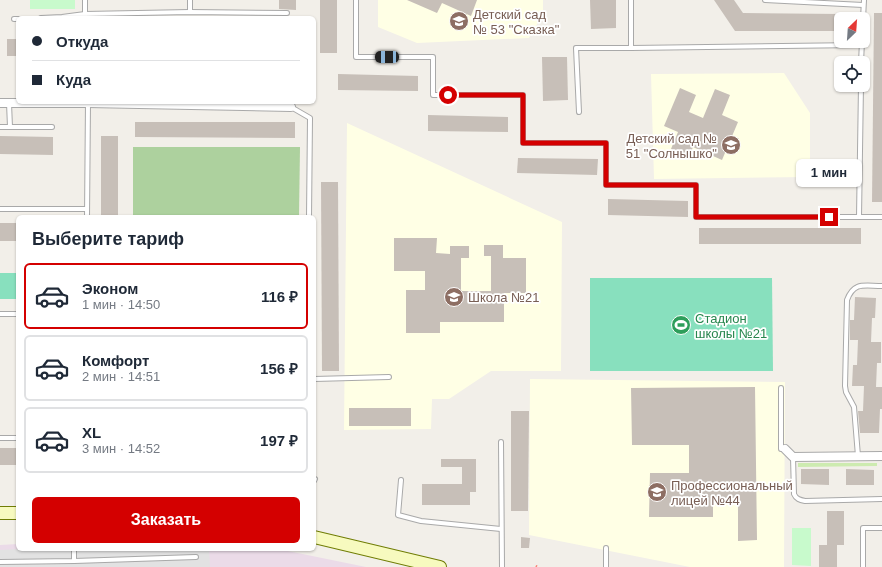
<!DOCTYPE html>
<html lang="ru">
<head>
<meta charset="utf-8">
<style>
  body { margin:0; font-family:Helvetica,sans-serif; background:#f2f2f3; color:#1f2937; height:100vh; display:flex; flex-direction:column; font-size:15px; white-space:nowrap }
  * { box-sizing:border-box; margin:0 }
  p { font-size:13px; color:#747a83 }
  .icon { flex:none; width:22px; height:22px; fill:none; stroke:currentColor; stroke-width:2; stroke-linecap:round; stroke-linejoin:round }
  .map { position:relative; flex:1; overflow:hidden }
  .drawer { position:absolute; left:16px; top:215px; width:300px; height:336px; display:flex; flex-direction:column; background:#fff; border-radius:6px; box-shadow:0 1px 3px #0004 }
  .drawer>* { flex:none }
  .banner { position:absolute; left:16px; top:16px; width:300px; height:88px; border-radius:6px; box-shadow:0 1px 3px #0004; display:grid; align-content:center; height:88px; padding:0 16px; background:#fff }
  .needle { width:26px; rotate:25deg }
  .fabs { position:absolute; left:834px; top:12px; display:grid; gap:8px }
  .fabs a { display:grid; place-items:center; width:36px; height:36px; border-radius:6px; background:#fff; box-shadow:0 1px 3px #0004; font-size:20px }
  .end { position:absolute; width:18px; height:18px; margin:-9px; border:5px solid #d40000; background:#fff; box-shadow:0 0 0 2px #fff }
  .from { border-radius:50% }
  .bubble { position:absolute; height:28px; border-radius:6px; background:#fff; box-shadow:0 1px 3px #0004; font-size:13px; font-weight:700; line-height:28px; text-align:center }
  .car { position:absolute; width:12px; height:24px; margin:-12px -6px; border-radius:5px; box-shadow:0 0 3px 1px #0007; background:linear-gradient(#222 24%,#8ab4d8 0 40%,#222 0 76%,#8ab4d8 0 86%,#222 0) }
  .banner b { display:flex; align-items:center; gap:14px; height:38px; font-size:15px }
  .banner b+b { border-top:1px solid #e0e1e3 }
  .banner i { width:10px; height:10px; background:#1f2937 }
  ul { padding:0; list-style:none }
  li { display:flex; align-items:center; gap:12px; height:66px; margin:0 8px 6px; padding:0 8px; border:2px solid #e0e1e3; border-radius:6px }
  li div { flex:1 }
  li b { display:block; font-size:15px }
  li em { font-style:normal; font-weight:700 }
  li.selected { border-color:#d40000 }
  li>.icon { width:36px; height:36px; stroke-width:1.5 }
  h2 { padding:0 16px; font-size:18px; line-height:48px }
  .button { display:flex; gap:8px; margin-top:auto; padding:8px 16px }
  .button a { flex:1; height:46px; border-radius:6px; background:#d40000; color:#fff; font-size:16px; font-weight:700; line-height:46px; text-align:center }
  .map>svg:first-child { display:block }
  .industrial { fill:#ebdbe8 }
  .education { fill:#ffffe5 }
  .grass { fill:#cdebb0 }
  .forest { fill:#add19e }
  .park { fill:#c8facc }
  .pitch { fill:#88e0be }
  .parking { fill:#e2e2e2 }
  .building { fill:#c7bfb8 }
  .lines { fill:none; stroke-linecap:round; stroke-linejoin:round }
  .lane-casing { stroke:#a9a9a9; stroke-width:6 }
  .street-casing { stroke:#a9a9a9; stroke-width:10 }
  .secondary-casing { stroke:#707d05; stroke-width:14 }
  .path { stroke:#fa8072; stroke-width:1.5; stroke-dasharray:2 2; stroke-linecap:butt }
  .lane { stroke:#fff; stroke-width:4 }
  .street { stroke:#fff; stroke-width:8 }
  .secondary { stroke:#f7fabf; stroke-width:12 }
  .route { stroke:#d40000; stroke-width:5 }
  .labels { text-anchor:middle; dominant-baseline:central; stroke-width:3.5; stroke-linejoin:round; paint-order:stroke }
  .education-label { font-size:13px; fill:#785e54; stroke:#fff; text-anchor:start }
  .leisure-label { font-size:13px; fill:#27864d; stroke:#fff; text-anchor:start }
</style>
</head>
<body>
<div class="map">
<svg width="882" height="567" viewBox="0 0 882 567">
  <rect width="100%" height="100%" fill="#f2efe9"/>
  <polygon class="industrial" points="18,544 18,549 278,549 366,567 0,567 0,545"/>
  <g class="education">
    <polygon points="378,0 543,0 543,14 529,38 417,43 378,27"/>
    <polygon points="784,73 810,113 810,177 654,179 651,74"/>
    <polygon points="347,123 562,222 561,371 491,371 449,399 432,399 431,429 344,430"/>
    <polygon points="530,379 785,382 784,567 690,567 529,535"/>
  </g>
  <polygon class="grass" points="798,463 877,463 877,466 798,467"/>
  <polygon class="forest" points="133,147 300,147 299,217 133,217"/>
  <g class="park">
    <rect x="30" y="0" width="45" height="9"/>
    <polygon points="792,528 811,528 811,566 792,565"/>
  </g>
  <g class="pitch">
    <rect x="0" y="273" width="18" height="26"/>
    <polygon points="590,278 772,278 773,371 590,371"/>
  </g>
  <polygon class="parking" points="18,549 209,549 210,567 0,567 0,550"/>
  <g class="building">
    <polygon points="279,0 296,0 296,10 279,9"/>
    <rect x="320" y="0" width="17" height="53"/>
    <polygon points="407,0 477,0 471,16 442,3 437,13"/>
    <polygon points="590,0 616,0 616,28 591,29"/>
    <polygon points="714,0 734,0 743,13 841,14 841,31 735,31"/>
    <polygon points="874,13 882,13 882,202 872,202"/>
    <rect x="7" y="39" width="11" height="17"/>
    <polygon points="542,57 567,57 568,100 543,101"/>
    <polygon points="338,74 418,76 418,91 338,90"/>
    <polygon points="680,88 696,95 689,112 703,118 715,89 730,95 722,115 738,122 722,160 693,147 689,157 671,149 678,132 664,126"/>
    <polygon points="428,115 508,117 508,132 428,131"/>
    <polygon points="135,122 295,122 295,138 135,137"/>
    <polygon points="0,136 53,137 53,155 0,154"/>
    <rect x="101" y="136" width="17" height="81"/>
    <polygon points="518,158 598,159 597,175 517,173"/>
    <polygon points="321,182 338,182 339,371 322,371"/>
    <polygon points="608,199 688,201 688,217 608,215"/>
    <rect x="0" y="223" width="18" height="18"/>
    <rect x="699" y="228" width="162" height="16"/>
    <polygon points="394,238 437,238 436,253 450,254 450,246 469,246 469,258 461,258 461,291 491,291 491,256 484,256 484,245 503,245 503,258 526,258 526,293 504,293 504,322 440,322 440,333 406,333 406,290 425,290 425,271 394,271"/>
    <polygon points="855,297 876,298 875,318 872,318 871,342 881,342 881,363 877,363 876,387 882,387 882,409 880,409 879,433 860,433 858,411 863,411 864,386 852,386 853,365 857,365 858,340 850,340 850,320 854,320"/>
    <polygon points="755,387 757,540 738,541 738,498 713,498 713,517 649,517 650,473 689,473 689,445 632,445 631,388"/>
    <rect x="349" y="408" width="62" height="18"/>
    <polygon points="511,411 529,411 528,511 511,511"/>
    <rect x="0" y="448" width="18" height="17"/>
    <polygon points="441,459 476,459 476,492 470,492 470,505 422,505 422,484 462,484 462,467 441,467"/>
    <polygon points="801,469 829,469 829,485 801,484"/>
    <polygon points="846,469 874,470 874,485 846,485"/>
    <polygon points="827,511 844,511 844,545 837,545 837,567 819,567 819,545 827,545"/>
    <polygon points="521,537 530,538 529,548 521,548"/>
  </g>
  <g class="lines">
    <g class="lane-casing">
      <g id="lane">
        <polyline points="85,0 85,14 190,12 287,13"/>
        <polyline points="356,0 356,57 433,57 433,95 523,95 523,143 606,143 606,185 696,185 696,217 882,217"/>
        <polyline points="631,0 631,48 861,45"/>
        <polyline points="765,0 863,5"/>
        <polyline points="190,12 190,0"/>
        <polyline points="41,18 62,17 85,14"/>
        <polyline points="14,19 18,19"/>
        <polyline points="863,19 864,0"/>
        <polyline points="861,63 862,41"/>
        <polyline points="9,103 10,127"/>
        <polyline points="291,107 310,118 309,217"/>
        <polyline points="579,112 576,48 631,48"/>
        <polyline points="0,127 52,127"/>
        <polyline points="0,209 87,209"/>
        <polyline points="87,217 88,102"/>
        <polyline points="859,217 861,85"/>
        <polyline points="0,314 18,314"/>
        <polyline points="314,379 389,377"/>
        <polyline points="781,388 781,449 784,449"/>
        <polyline points="0,438 18,438"/>
        <polyline points="501,442 502,567"/>
        <path d="M 858,456 L 854,407 L 846,392 L 845,386 L 847,300 C 854,281 865,286 882,286"/>
        <path d="M 793,457 L 794,494 C 796,499 800,500 805,501 L 882,499"/>
        <polyline points="401,480 398,515 421,521 501,529"/>
        <polyline points="314,481 315,479"/>
        <polyline points="74,561 196,557"/>
        <polyline points="0,562 74,561 74,549"/>
        <polyline points="606,567 606,548"/>
        <polyline points="863,567 863,528 882,528"/>
      </g>
    </g>
    <g class="street-casing">
      <g id="street">
        <polyline points="0,103 87,103 291,107"/>
        <polyline points="785,449 793,457 882,456"/>
      </g>
    </g>
    <g class="secondary-casing">
      <g id="secondary">
        <polyline points="0,513 18,513"/>
        <polyline points="314,537 440,567"/>
      </g>
    </g>
    <polyline class="path" points="536,567 537,565"/>
    <use href="#lane" class="lane"/>
    <use href="#street" class="street"/>
    <use href="#secondary" class="secondary"/>
  </g>
  <g class="lines">
    <polyline class="route" points="448,95 523,95 523,143 606,143 606,185 696,185 696,217 829,217"/>
  </g>
  <defs>
    <g id="school-disc" transform="scale(1)"><circle r="9.5" fill="#8d6e63" stroke="#fff"/><path d="M0-5L7-2L0 1L-7-2ZM-4 1L0 2.5L4 1V4Q0 6-4 4Z" fill="#fff"/></g>
    <g id="stadium-disc" transform="scale(1)"><circle r="9.5" fill="#2e9e5b" stroke="#fff"/><path d="M0-5a6.5 5 0 1 0 0 10a6.5 5 0 1 0 0-10ZM-3.5-1.8h7v3.6h-7Z" fill="#fff"/></g>
    <g id="university-disc" transform="scale(1)"><circle r="9.5" fill="#8d6e63" stroke="#fff"/><path d="M0-5L7-2L0 1L-7-2ZM-4 1L0 2.5L4 1V4Q0 6-4 4Z" fill="#fff"/></g>
  </defs>
  <g fill-rule="evenodd">
    <use href="#school-disc" x="459" y="21"/>
    <use href="#school-disc" x="731" y="145"/>
    <use href="#school-disc" x="454" y="297"/>
    <use href="#stadium-disc" x="681" y="325"/>
    <use href="#university-disc" x="657" y="492"/>
  </g>
  <g class="labels">
    <g class="education-label">
      <text x="473" y="14">Детский сад<tspan x="473" dy="15">№ 53 "Сказка"</tspan></text>
      <text x="717" y="138" text-anchor="end">Детский сад №<tspan x="717" dy="15">51 "Солнышко"</tspan></text>
      <text x="468" y="297">Школа №21</text>
      <text x="671" y="485">Профессиональный<tspan x="671" dy="15">лицей №44</tspan></text>
    </g>
    <g class="leisure-label">
      <text x="695" y="318">Стадион<tspan x="695" dy="15">школы №21</tspan></text>
    </g>
  </g>
</svg>
<div class="fabs">
<a><svg class="needle" viewBox="-14 -14 28 28"><path d="M0-13l5 13h-10z" fill="#e53935"/><path d="M0 13l5-13h-10z" fill="#747a83"/></svg></a>
<a><svg class="icon" aria-label="locate" viewBox="0 0 24 24"><circle cx="12" cy="12" r="6"/><path d="M12 2v4M12 18v4M2 12h4M18 12h4"/></svg></a>
</div>
<i class="end from" style="left:448px;top:95px"></i>
<i class="end" style="left:829px;top:217px"></i>
<div class="bubble" style="left:796px;top:159px;width:66px">1 мин</div>
<i class="car" style="left:387px;top:57px;rotate:270deg"></i>
<div class="banner">
<b><i class="from"></i>Откуда</b>
<b><i></i>Куда</b>
</div>
<section class="drawer">
<h2>Выберите тариф</h2>
<ul>
<li class="selected"><svg class="icon" aria-label="car" viewBox="0 0 24 24"><path d="M5 17H2v-5l4-1 3-4h7l3 4 3 1v5h-3M9 17h6M6 11h13"/><circle cx="7" cy="17" r="2"/><circle cx="17" cy="17" r="2"/></svg><div><b>Эконом</b><p>1 мин · 14:50</p></div><em>116 ₽</em></li>
<li><svg class="icon" aria-label="car" viewBox="0 0 24 24"><path d="M5 17H2v-5l4-1 3-4h7l3 4 3 1v5h-3M9 17h6M6 11h13"/><circle cx="7" cy="17" r="2"/><circle cx="17" cy="17" r="2"/></svg><div><b>Комфорт</b><p>2 мин · 14:51</p></div><em>156 ₽</em></li>
<li><svg class="icon" aria-label="car" viewBox="0 0 24 24"><path d="M5 17H2v-5l4-1 3-4h7l3 4 3 1v5h-3M9 17h6M6 11h13"/><circle cx="7" cy="17" r="2"/><circle cx="17" cy="17" r="2"/></svg><div><b>XL</b><p>3 мин · 14:52</p></div><em>197 ₽</em></li>
</ul>
<div class="button"><a>Заказать</a></div>
</section>
</div>
</body>
</html>
